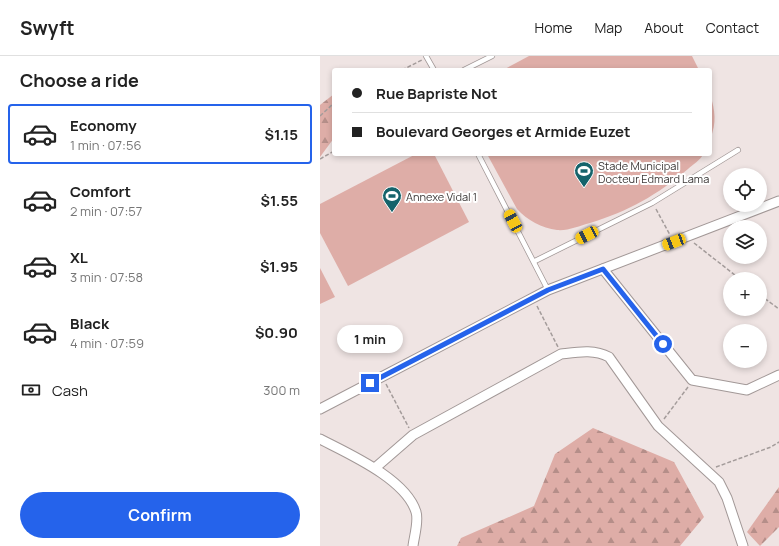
<!DOCTYPE html>
<html lang="en">
<head>
<meta charset="utf-8">
<style>
  body { margin:0; font-family:Manrope,sans-serif; background:#f6f6f6; color:#222; height:100vh; display:flex; flex-direction:column; font-size:15px; white-space:nowrap }
  * { box-sizing:border-box; margin:0 }
  p { font-size:13px; color:#767676 }
  .icon { flex:none; width:22px; height:22px; fill:none; stroke:currentColor; stroke-width:2; stroke-linecap:round; stroke-linejoin:round }
  .map { position:relative; flex:1; overflow:hidden }
  .side { display:flex; flex-direction:column; background:#fff; width:320px }
  .side>* { flex:none }
  .banner { position:absolute; left:12px; top:12px; width:380px; height:88px; border-radius:4px; box-shadow:0 2px 6px #0003; display:grid; align-content:center; height:88px; padding:0 20px; background:#fff }
  .fabs { position:absolute; left:403px; top:112px; display:grid; gap:8px }
  .fabs a { display:grid; place-items:center; width:44px; height:44px; border-radius:50%; background:#fff; box-shadow:0 2px 6px #0003; font-size:20px }
  .end { position:absolute; width:18px; height:18px; margin:-9px; border:5px solid #2563eb; background:#fff; box-shadow:0 0 0 2px #fff }
  .from { border-radius:50% }
  .bubble { position:absolute; height:28px; border-radius:14px; background:#fff; box-shadow:0 2px 6px #0003; font-size:13px; font-weight:700; line-height:28px; text-align:center }
  .car { position:absolute; width:12px; height:24px; margin:-12px -6px; border-radius:5px; box-shadow:0 0 3px 1px #0007; background:linear-gradient(#f5c518 24%,#345 0 40%,#f5c518 0 76%,#345 0 86%,#f5c518 0) }
  .banner b { display:flex; align-items:center; gap:14px; height:38px; font-size:15px }
  .banner b+b { border-top:1px solid #e0e0e0 }
  .banner i { width:10px; height:10px; background:#222 }
  ul { padding:0; list-style:none }
  li { display:flex; align-items:center; gap:12px; height:60px; margin:0 8px 6px; padding:0 12px; border:2px solid transparent; border-radius:4px }
  li div { flex:1 }
  li b { display:block; font-size:15px }
  li em { font-style:normal; font-weight:700 }
  li.selected { border-color:#2563eb }
  li>.icon { width:36px; height:36px; stroke-width:1.5 }
  h2 { padding:0 20px; font-size:18px; line-height:48px }
  .pay { display:flex; align-items:center; gap:10px; height:44px; padding:0 20px; font-size:15px }
  .pay p { margin-inline-start:auto }
  .primary-button { display:flex; gap:8px; margin-top:auto; padding:8px 20px }
  .primary-button a { flex:1; height:46px; border-radius:24px; background:#2563eb; color:#fff; font-size:16px; font-weight:700; line-height:46px; text-align:center }
  header { display:flex; align-items:center; gap:24px; box-sizing:border-box; height:56px; padding:0 20px; background:#fff; border-bottom:1px solid #e0e0e0 }
  header strong { font-size:19px }
  nav { display:flex; gap:22px; margin-inline-start:auto; font-size:14px }
  main { display:flex; flex:1; min-height:0 }
  .map>svg:first-child { display:block }
  .forest { fill:url(#forest-firs) }
  .park { fill:#deada7 }
  .lines { fill:none; stroke-linecap:round; stroke-linejoin:round }
  .lane-casing { stroke:#a29897; stroke-width:6 }
  .street-casing { stroke:#a29897; stroke-width:11 }
  .path { stroke:#a49c9b; stroke-width:1.5; stroke-dasharray:4 2; stroke-linecap:butt }
  .lane { stroke:#fff; stroke-width:4.5 }
  .street { stroke:#fff; stroke-width:9 }
  .route { stroke:#2563eb; stroke-width:5 }
  .labels { text-anchor:middle; dominant-baseline:central; stroke-width:4; stroke-linejoin:round; paint-order:stroke }
  .poi-label { font-size:11px; fill:#3d3938; stroke:#fff; text-anchor:start }
</style>
</head>
<body>
<header>
<strong>Swyft</strong>
<nav><a>Home</a><a>Map</a><a>About</a><a>Contact</a></nav>
</header>
<main>
<section class="side">
<h2>Choose a ride</h2>
<ul>
<li class="selected"><svg class="icon" aria-label="car" viewBox="0 0 24 24"><path d="M5 17H2v-5l4-1 3-4h7l3 4 3 1v5h-3M9 17h6M6 11h13"/><circle cx="7" cy="17" r="2"/><circle cx="17" cy="17" r="2"/></svg><div><b>Economy</b><p>1 min · 07:56</p></div><em>$1.15</em></li>
<li><svg class="icon" aria-label="car" viewBox="0 0 24 24"><path d="M5 17H2v-5l4-1 3-4h7l3 4 3 1v5h-3M9 17h6M6 11h13"/><circle cx="7" cy="17" r="2"/><circle cx="17" cy="17" r="2"/></svg><div><b>Comfort</b><p>2 min · 07:57</p></div><em>$1.55</em></li>
<li><svg class="icon" aria-label="car" viewBox="0 0 24 24"><path d="M5 17H2v-5l4-1 3-4h7l3 4 3 1v5h-3M9 17h6M6 11h13"/><circle cx="7" cy="17" r="2"/><circle cx="17" cy="17" r="2"/></svg><div><b>XL</b><p>3 min · 07:58</p></div><em>$1.95</em></li>
<li><svg class="icon" aria-label="car" viewBox="0 0 24 24"><path d="M5 17H2v-5l4-1 3-4h7l3 4 3 1v5h-3M9 17h6M6 11h13"/><circle cx="7" cy="17" r="2"/><circle cx="17" cy="17" r="2"/></svg><div><b>Black</b><p>4 min · 07:59</p></div><em>$0.90</em></li>
</ul>
<div class="pay"><svg class="icon" aria-label="cash" viewBox="0 0 24 24"><path d="M3 7h18v10H3z"/><circle cx="12" cy="12" r="2"/></svg>Cash<p>300 m</p></div>
<div class="primary-button"><a>Confirm</a></div>
</section>
<div class="map">
<svg width="459" height="490" viewBox="0 0 459 490">
  <defs>
    <pattern id="forest-firs" width="22" height="20" patternUnits="userSpaceOnUse"><rect width="22" height="20" fill="#deada7"/><path d="M5 1l3.5 6h-7zM16 11l3.5 6h-7z" fill="#b58e89"/></pattern>
  </defs>
  <rect width="100%" height="100%" fill="#efe4e3"/>
  <g class="forest">
    <polygon points="14,38 14,82 0,101 0,49"/>
    <polygon points="273,372 354,406 384,461 360,490 137,490 141,482 214,450 235,398"/>
    <polygon points="459,431 459,471 440,490 427,476"/>
  </g>
  <g class="park">
    <polygon points="209,0 372,0 379,14 183,14"/>
    <path d="M 390,38 C 395,54 397,67 390,83 Z"/>
    <polygon points="96,98 114,98 149,166 28,230 0,177 0,148"/>
    <path d="M 167,98 L 383,98 C 381,104 373,108 368,113 C 337,139 309,155 270,167 C 259,170 248,175 237,174 C 222,172 207,164 197,153 Z"/>
    <polygon points="0,212 15,241 0,248"/>
  </g>
  <g class="lines">
    <g class="lane-casing">
      <g id="lane">
        <polyline points="106,0 114,14"/>
        <polyline points="144,14 172,0"/>
        <polyline points="158,98 228,234"/>
        <polyline points="215,205 332,147 418,94"/>
      </g>
    </g>
    <g class="street-casing">
      <g id="street">
        <polyline points="283,213 372,324 427,334 459,319"/>
        <polyline points="0,353 228,234 459,145"/>
        <path d="M 0,383 C 29,398 86,423 96,456 C 99,465 94,481 93,490"/>
        <path d="M 55,412 L 93,379 L 241,298 C 258,296 274,293 289,301 L 338,370 L 399,426 L 407,442 L 423,490"/>
      </g>
    </g>
    <g class="path">
      <polyline points="82,14 102,4"/>
      <polyline points="0,60 14,47"/>
      <polyline points="30,98 30,100"/>
      <polyline points="0,103 14,95"/>
      <polyline points="336,153 350,179"/>
      <polyline points="374,187 420,223"/>
      <polyline points="440,239 459,253"/>
      <polyline points="217,250 238,291"/>
      <polyline points="66,328 89,372"/>
      <polyline points="344,363 368,331"/>
      <polyline points="396,411 451,391 459,386"/>
    </g>
    <use href="#lane" class="lane"/>
    <use href="#street" class="street"/>
  </g>
  <g class="lines">
    <polyline class="route" points="50,327 228,234 283,213 343,288"/>
  </g>
  <defs>
    <g id="stadium-pin" transform="scale(1)"><path d="M0 17L-7.5 6A9.5 9.5 0 1 1 7.5 6Z" fill="#15636b" stroke="#fff"/><path d="M0-5a6.5 5 0 1 0 0 10a6.5 5 0 1 0 0-10ZM-3.5-1.8h7v3.6h-7Z" fill="#fff"/></g>
  </defs>
  <g fill-rule="evenodd">
    <use href="#stadium-pin" x="264" y="115"/>
    <use href="#stadium-pin" x="72" y="140"/>
  </g>
  <g class="labels">
    <g class="poi-label">
      <text x="278" y="109">Stade Municipal<tspan x="278" dy="13">Docteur Edmard Lama</tspan></text>
      <text x="86" y="140">Annexe Vidal 1</text>
    </g>
  </g>
</svg>
<div class="fabs">
<a><svg class="icon" aria-label="locate" viewBox="0 0 24 24"><circle cx="12" cy="12" r="6"/><path d="M12 2v4M12 18v4M2 12h4M18 12h4"/></svg></a>
<a><svg class="icon" aria-label="layers" viewBox="0 0 24 24"><path d="M12 4l9 5-9 5-9-5zM3 14l9 5 9-5"/></svg></a>
<a>+</a>
<a>−</a>
</div>
<i class="end from" style="left:343px;top:288px"></i>
<i class="end" style="left:50px;top:327px"></i>
<div class="bubble" style="left:17px;top:269px;width:66px">1 min</div>
<i class="car" style="left:193px;top:165px;rotate:332deg"></i>
<i class="car" style="left:267px;top:179px;rotate:243deg"></i>
<i class="car" style="left:354px;top:186px;rotate:249deg"></i>
<div class="banner">
<b><i class="from"></i>Rue Bapriste Not</b>
<b><i></i>Boulevard Georges et Armide Euzet</b>
</div>
</div>
</main>
</body>
</html>
